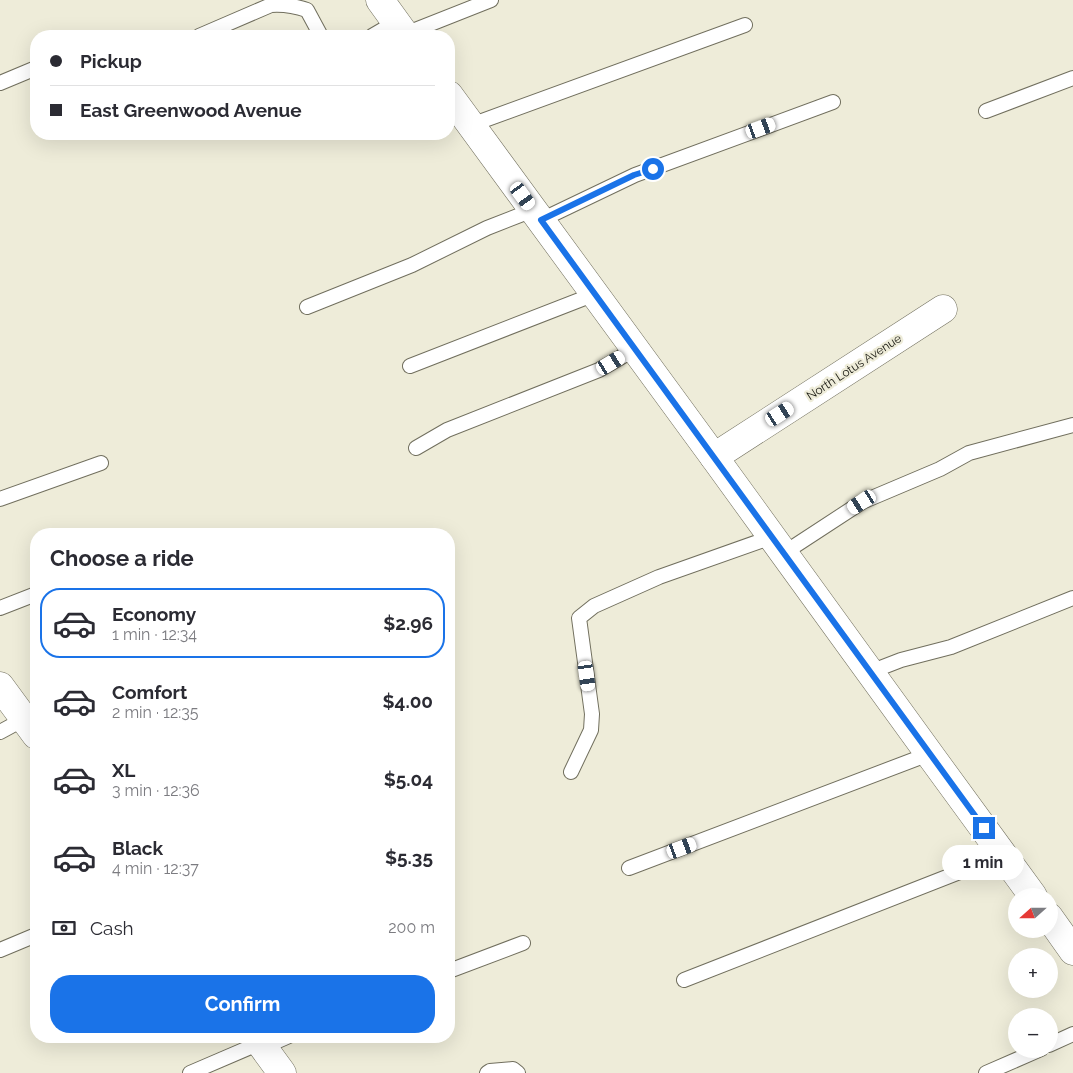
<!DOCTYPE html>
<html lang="en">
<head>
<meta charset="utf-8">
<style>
  body { margin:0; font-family:Raleway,sans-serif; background:#f2f2f3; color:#2b2b33; height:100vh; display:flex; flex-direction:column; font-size:19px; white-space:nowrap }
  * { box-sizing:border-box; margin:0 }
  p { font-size:16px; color:#7c7c81 }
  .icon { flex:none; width:28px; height:28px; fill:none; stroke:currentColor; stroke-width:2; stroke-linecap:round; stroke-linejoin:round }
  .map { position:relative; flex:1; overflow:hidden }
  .details { position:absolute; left:30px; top:528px; width:425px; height:515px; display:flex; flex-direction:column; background:#fff; border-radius:20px; box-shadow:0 5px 20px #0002 }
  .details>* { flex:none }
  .guide { position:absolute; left:30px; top:30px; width:425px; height:110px; border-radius:20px; box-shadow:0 5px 20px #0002; display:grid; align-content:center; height:110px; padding:0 20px; background:#fff }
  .needle { width:32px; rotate:249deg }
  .buttons { position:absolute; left:1008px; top:888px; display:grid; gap:10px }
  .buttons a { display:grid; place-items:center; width:50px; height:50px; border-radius:50%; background:#fff; box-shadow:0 5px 20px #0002; font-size:25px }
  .end { position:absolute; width:22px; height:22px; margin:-11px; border:6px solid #1a73e8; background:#fff; box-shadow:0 0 0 2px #fff }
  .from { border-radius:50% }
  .bubble { position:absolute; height:35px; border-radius:18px; background:#fff; box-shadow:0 5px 20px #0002; font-size:16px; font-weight:700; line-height:35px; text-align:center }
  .car { position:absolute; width:15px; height:30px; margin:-15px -8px; border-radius:6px; box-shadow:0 0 4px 1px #0007; background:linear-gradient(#fff 24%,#345 0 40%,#fff 0 76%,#345 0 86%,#fff 0) }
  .guide b { display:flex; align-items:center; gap:18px; height:48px; font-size:19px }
  .guide b+b { border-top:1px solid #e1e1e2 }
  .guide i { width:12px; height:12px; background:#2b2b33 }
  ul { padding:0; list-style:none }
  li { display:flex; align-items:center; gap:15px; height:70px; margin:0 10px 8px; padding:0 10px; border:2px solid transparent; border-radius:20px }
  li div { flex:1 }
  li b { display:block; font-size:19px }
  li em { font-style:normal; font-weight:700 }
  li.selected { border-color:#1a73e8 }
  li>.icon { width:45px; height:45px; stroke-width:1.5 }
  h2 { padding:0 20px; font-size:22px; line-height:60px }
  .pay { display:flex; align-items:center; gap:12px; height:55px; padding:0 20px; font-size:19px }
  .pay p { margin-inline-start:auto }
  .primary-button { display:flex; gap:10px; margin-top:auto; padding:10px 20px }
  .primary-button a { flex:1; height:58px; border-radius:20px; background:#1a73e8; color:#fff; font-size:20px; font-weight:700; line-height:58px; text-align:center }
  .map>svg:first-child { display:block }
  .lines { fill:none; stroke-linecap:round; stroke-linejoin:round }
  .service-casing { stroke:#716f5e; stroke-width:16 }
  .minor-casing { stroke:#716f5e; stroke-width:29 }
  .service { stroke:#fff; stroke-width:14 }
  .minor { stroke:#fff; stroke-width:28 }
  .route { stroke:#1a73e8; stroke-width:6 }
  .labels { text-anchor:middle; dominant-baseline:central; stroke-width:4.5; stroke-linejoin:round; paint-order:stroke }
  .street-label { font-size:12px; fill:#191912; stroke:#eeecd9 }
</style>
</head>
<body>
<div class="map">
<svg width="1073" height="1073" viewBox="0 0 1073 1073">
  <rect width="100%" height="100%" fill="#eeecd9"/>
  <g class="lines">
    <g class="service-casing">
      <g id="service">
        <polyline points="405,34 491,0"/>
        <path d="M 199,36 L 271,5 C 284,4 295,6 307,10 L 321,36"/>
        <polyline points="372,36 396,22"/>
        <polyline points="0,83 36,68"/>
        <polyline points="986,111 1073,78"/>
        <polyline points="471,125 745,25"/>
        <polyline points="541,220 635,175 833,102"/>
        <polyline points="307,307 412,265 487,228 533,210"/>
        <polyline points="410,366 595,294"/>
        <polyline points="416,448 447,430 599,370 635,349"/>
        <polyline points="0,499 101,463"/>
        <polyline points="784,553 862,502 940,469 969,453 1073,425"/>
        <polyline points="0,608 36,594"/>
        <polyline points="870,672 901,660 951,647 1073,598"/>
        <polyline points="0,732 24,719"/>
        <polyline points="571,772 591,730 592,714 579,618 594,606 659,577 772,537"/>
        <polyline points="629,868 929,754"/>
        <polyline points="0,950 36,935"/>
        <polyline points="449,971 523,943"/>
        <polyline points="684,980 1003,855"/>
        <polyline points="1049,1045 1073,1034"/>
        <polyline points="264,1047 289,1036"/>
        <polyline points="190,1073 260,1043"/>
        <polyline points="487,1073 490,1071 513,1069 518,1073"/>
        <polyline points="986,1073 1041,1049"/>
      </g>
    </g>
    <g class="minor-casing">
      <g id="minor">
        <polyline points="380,0 406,36"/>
        <polyline points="449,95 714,457 933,759 1033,896"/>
        <polyline points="714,457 943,309"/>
        <polyline points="0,686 36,735"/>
        <polyline points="1049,917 1073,951"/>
        <polyline points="255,1036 282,1073"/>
      </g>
    </g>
    <use href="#service" class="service"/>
    <use href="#minor" class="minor"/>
  </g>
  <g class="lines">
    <polyline class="route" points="653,169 634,175 541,220 984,828"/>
  </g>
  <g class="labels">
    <g class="street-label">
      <text transform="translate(854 367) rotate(-33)">North Lotus Avenue</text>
    </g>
  </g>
</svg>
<div class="buttons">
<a><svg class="needle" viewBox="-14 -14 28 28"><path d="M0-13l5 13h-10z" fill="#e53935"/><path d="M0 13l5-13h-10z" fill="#7c7c81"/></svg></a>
<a>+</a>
<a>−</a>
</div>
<i class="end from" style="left:653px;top:169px"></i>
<i class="end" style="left:984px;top:828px"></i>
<div class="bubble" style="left:942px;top:845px;width:82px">1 min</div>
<i class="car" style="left:761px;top:128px;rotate:70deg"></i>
<i class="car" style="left:523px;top:196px;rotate:144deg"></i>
<i class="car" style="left:611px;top:363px;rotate:59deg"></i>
<i class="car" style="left:780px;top:414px;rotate:57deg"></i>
<i class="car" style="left:862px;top:502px;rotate:237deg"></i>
<i class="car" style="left:587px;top:676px;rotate:172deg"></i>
<i class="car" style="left:682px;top:848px;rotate:70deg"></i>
<div class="guide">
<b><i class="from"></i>Pickup</b>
<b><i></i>East Greenwood Avenue</b>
</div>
<section class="details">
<h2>Choose a ride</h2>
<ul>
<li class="selected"><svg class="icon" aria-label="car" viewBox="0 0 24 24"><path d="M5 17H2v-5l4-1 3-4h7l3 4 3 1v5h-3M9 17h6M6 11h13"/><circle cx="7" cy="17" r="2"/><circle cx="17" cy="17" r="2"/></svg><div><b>Economy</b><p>1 min · 12:34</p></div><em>$2.96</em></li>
<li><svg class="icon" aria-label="car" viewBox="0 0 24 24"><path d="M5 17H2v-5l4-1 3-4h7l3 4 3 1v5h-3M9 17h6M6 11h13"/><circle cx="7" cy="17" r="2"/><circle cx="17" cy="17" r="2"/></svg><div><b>Comfort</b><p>2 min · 12:35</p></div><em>$4.00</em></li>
<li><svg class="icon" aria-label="car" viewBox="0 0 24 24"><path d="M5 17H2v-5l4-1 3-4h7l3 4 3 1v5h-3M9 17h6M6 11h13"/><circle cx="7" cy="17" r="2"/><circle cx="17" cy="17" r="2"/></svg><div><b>XL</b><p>3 min · 12:36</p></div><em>$5.04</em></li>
<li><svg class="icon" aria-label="car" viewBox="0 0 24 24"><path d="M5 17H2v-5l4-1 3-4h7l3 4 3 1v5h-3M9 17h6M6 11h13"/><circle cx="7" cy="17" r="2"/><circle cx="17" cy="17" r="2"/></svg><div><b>Black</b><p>4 min · 12:37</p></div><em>$5.35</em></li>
</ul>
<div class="pay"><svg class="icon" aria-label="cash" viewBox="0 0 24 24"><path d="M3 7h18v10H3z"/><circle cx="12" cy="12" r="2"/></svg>Cash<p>200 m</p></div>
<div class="primary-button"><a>Confirm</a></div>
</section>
</div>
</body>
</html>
